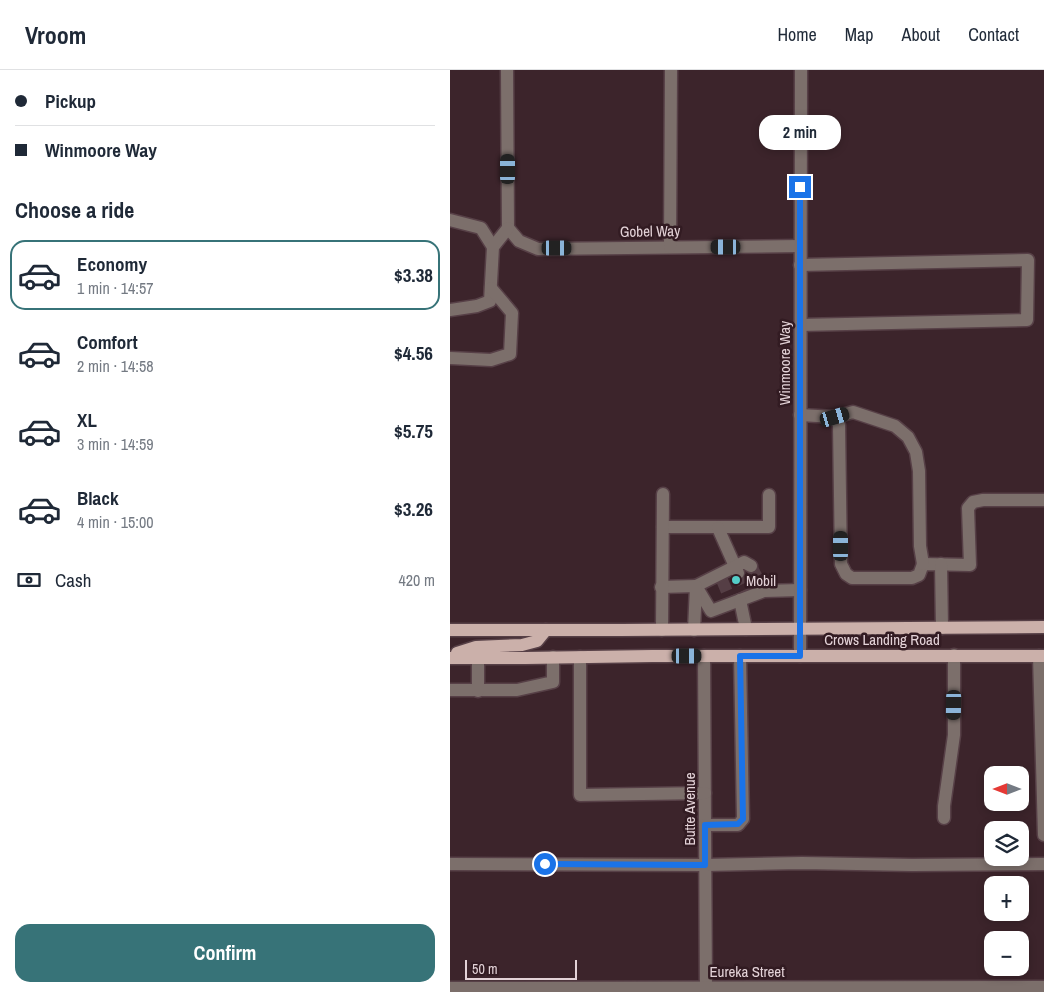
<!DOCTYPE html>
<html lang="en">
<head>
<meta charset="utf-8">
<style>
  body { margin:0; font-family:"Archivo Narrow",sans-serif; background:#f6f6f7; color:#1f2937; height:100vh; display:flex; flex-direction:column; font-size:19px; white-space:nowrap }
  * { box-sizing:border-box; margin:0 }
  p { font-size:16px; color:#747a83 }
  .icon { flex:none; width:28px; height:28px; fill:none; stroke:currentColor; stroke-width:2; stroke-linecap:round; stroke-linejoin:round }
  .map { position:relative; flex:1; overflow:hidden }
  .sheet { display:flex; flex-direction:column; background:#fff; width:450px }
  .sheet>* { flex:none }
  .top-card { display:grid; align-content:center; height:110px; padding:0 15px; background:#fff }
  .needle { width:32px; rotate:270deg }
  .tools { position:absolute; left:534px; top:696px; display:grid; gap:10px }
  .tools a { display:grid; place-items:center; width:45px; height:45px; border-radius:10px; background:#fff; box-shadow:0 2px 8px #0003; font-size:25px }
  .scale { position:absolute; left:15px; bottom:12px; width:112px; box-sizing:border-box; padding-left:5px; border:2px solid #e4d3d8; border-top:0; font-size:14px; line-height:18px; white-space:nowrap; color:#e4d3d8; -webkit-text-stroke:4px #321b22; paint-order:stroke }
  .end { position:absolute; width:22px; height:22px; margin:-11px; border:6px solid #1a73e8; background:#fff; box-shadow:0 0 0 2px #fff }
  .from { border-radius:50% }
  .bubble { position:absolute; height:35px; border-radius:15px; background:#fff; box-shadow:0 2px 8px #0003; font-size:16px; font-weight:800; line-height:35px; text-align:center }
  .car { position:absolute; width:15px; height:30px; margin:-15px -8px; border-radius:6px; box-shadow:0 0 4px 1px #0007; background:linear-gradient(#222 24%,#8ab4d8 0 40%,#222 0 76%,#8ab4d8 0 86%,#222 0) }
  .top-card b { display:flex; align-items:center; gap:18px; height:48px; font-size:19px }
  .top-card b+b { border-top:1px solid #e0e1e3 }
  .top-card i { width:12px; height:12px; background:#1f2937 }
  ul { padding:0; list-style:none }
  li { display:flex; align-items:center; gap:15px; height:70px; margin:0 10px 8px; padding:0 5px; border:2px solid transparent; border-radius:15px }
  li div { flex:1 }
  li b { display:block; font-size:19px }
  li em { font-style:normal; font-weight:800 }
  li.on { border-color:#377378 }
  li>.icon { width:45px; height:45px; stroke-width:1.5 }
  h2 { padding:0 15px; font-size:22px; line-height:60px }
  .pay { display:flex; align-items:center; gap:12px; height:55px; padding:0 15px; font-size:19px }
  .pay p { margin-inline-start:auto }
  .primary-button { display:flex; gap:10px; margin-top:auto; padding:10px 15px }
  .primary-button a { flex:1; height:58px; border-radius:15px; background:#377378; color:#fff; font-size:20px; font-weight:800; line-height:58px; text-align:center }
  header { display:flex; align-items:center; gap:30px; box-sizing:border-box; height:70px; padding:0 25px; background:#fff; border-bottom:1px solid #e0e1e3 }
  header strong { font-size:24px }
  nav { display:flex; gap:28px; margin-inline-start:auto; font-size:18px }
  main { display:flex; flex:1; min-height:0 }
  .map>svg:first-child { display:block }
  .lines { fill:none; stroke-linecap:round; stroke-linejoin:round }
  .minor-tunnel { stroke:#553e45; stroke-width:12; stroke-dasharray:12 6; stroke-linecap:butt }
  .minor-casing { stroke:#574047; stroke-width:15 }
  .major-casing { stroke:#574047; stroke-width:15 }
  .minor { stroke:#7c6f6b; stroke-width:12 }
  .major { stroke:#cbb0aa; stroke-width:12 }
  .route { stroke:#1a73e8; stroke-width:6 }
  .poi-dot { fill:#54cdc8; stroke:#321b22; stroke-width:2 }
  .labels { text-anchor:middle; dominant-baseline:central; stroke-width:5; stroke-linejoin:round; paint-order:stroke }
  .street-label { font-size:15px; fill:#e4d3d8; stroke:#321b22 }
  .poi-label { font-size:15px; fill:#e4d3d8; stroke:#321b22; text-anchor:start }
</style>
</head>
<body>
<header>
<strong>Vroom</strong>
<nav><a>Home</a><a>Map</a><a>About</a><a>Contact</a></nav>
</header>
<main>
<section class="sheet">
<div class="top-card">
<b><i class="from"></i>Pickup</b>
<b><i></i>Winmoore Way</b>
</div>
<h2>Choose a ride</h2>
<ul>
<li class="on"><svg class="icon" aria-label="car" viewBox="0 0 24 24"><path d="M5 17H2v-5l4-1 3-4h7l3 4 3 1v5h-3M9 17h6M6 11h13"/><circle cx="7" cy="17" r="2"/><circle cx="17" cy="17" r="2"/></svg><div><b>Economy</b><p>1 min · 14:57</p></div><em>$3.38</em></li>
<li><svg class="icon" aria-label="car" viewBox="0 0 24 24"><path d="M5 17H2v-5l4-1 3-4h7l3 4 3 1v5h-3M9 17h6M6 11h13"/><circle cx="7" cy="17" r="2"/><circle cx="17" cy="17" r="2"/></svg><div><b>Comfort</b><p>2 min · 14:58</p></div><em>$4.56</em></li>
<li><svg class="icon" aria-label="car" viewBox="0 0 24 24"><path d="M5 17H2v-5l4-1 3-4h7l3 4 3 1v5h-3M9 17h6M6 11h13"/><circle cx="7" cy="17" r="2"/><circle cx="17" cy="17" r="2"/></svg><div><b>XL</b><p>3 min · 14:59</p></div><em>$5.75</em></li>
<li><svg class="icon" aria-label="car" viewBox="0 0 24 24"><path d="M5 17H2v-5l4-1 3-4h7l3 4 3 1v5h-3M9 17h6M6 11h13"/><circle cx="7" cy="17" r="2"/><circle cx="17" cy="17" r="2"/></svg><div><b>Black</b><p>4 min · 15:00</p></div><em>$3.26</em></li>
</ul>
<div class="pay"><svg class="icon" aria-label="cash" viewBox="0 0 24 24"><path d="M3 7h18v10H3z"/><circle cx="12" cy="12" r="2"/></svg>Cash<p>420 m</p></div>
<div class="primary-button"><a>Confirm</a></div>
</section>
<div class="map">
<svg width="594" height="922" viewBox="0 0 594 922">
  <rect width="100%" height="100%" fill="#3c242b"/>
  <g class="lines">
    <g class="minor-tunnel">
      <polyline points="301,496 311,515"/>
      <polyline points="288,503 297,522"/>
      <polyline points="272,510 280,529"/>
    </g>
    <g class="minor-casing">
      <g id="minor">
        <polyline points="57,0 58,158"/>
        <polyline points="0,150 31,158 43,177"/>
        <polyline points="58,158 69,171 88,179 350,176"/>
        <polyline points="220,177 221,0"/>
        <polyline points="350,195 578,190 577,250 350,255"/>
        <polyline points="0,240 27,236 40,231 43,177 58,158"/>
        <polyline points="0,288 41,290 60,284 62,243 41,218"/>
        <polyline points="350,345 385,347 389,355 391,494 396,504 402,508 462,508 469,505 473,494 520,495 518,438 523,432 533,430 594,430"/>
        <polyline points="385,347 403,342 445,356 458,367 466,382 469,401 470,476 473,494"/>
        <polyline points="213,457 319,457 319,425"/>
        <polyline points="268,458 288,503"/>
        <polyline points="491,494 492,558"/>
        <polyline points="301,496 294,492 246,516 261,541 314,521 350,520"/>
        <polyline points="211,517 246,516 244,560"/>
        <polyline points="290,530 296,559"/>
        <polyline points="212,560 213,424"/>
        <polyline points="254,586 256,922"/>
        <polyline points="350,586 351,0"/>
        <polyline points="589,586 594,765"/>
        <polyline points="130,587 130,725 255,723"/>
        <polyline points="0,620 67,620 103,612 103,587"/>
        <polyline points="28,621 28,588"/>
        <polyline points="494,748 494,736 504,665 504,585"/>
        <polyline points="255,755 288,755 293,749 290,586"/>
        <polyline points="0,794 255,795 352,793 462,795 594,794"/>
        <polyline points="0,918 594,917"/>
      </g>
    </g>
    <g class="major-casing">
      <g id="major">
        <polyline points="0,560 172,560 594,557"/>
        <polyline points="7,583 26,577 72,575 87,571 96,560"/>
        <polyline points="0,588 76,588 202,586 594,586"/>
      </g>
    </g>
    <use href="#minor" class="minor"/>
    <use href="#major" class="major"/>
  </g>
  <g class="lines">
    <polyline class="route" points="95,794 255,795 255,755 288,754 293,749 290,586 350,586 350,117"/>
  </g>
  <circle class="poi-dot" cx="286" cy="510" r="5"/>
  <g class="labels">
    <g class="street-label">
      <text transform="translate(200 161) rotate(-1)">Gobel Way</text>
      <text transform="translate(334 293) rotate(-90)">Winmoore Way</text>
      <text x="432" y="569">Crows Landing Road</text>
      <text transform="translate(239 739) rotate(-90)">Butte Avenue</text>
      <text x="297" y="901">Eureka Street</text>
    </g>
    <g class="poi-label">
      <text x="296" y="510">Mobil</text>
    </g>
  </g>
</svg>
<div class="tools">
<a><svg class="needle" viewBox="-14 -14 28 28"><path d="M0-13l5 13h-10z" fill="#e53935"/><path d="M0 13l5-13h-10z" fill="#747a83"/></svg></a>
<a><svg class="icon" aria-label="layers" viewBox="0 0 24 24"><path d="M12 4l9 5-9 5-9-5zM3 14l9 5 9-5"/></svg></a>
<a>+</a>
<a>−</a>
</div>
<div class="scale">50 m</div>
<i class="end from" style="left:95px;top:794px"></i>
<i class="end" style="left:350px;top:117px"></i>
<div class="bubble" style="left:309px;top:45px;width:82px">2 min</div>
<i class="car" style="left:58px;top:99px;rotate:0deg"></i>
<i class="car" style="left:276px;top:177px;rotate:270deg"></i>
<i class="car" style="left:107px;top:178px;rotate:90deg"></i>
<i class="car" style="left:385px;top:347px;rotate:74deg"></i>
<i class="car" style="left:391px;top:476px;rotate:0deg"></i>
<i class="car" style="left:237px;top:586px;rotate:90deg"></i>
<i class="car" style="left:504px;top:635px;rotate:181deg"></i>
</div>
</main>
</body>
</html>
